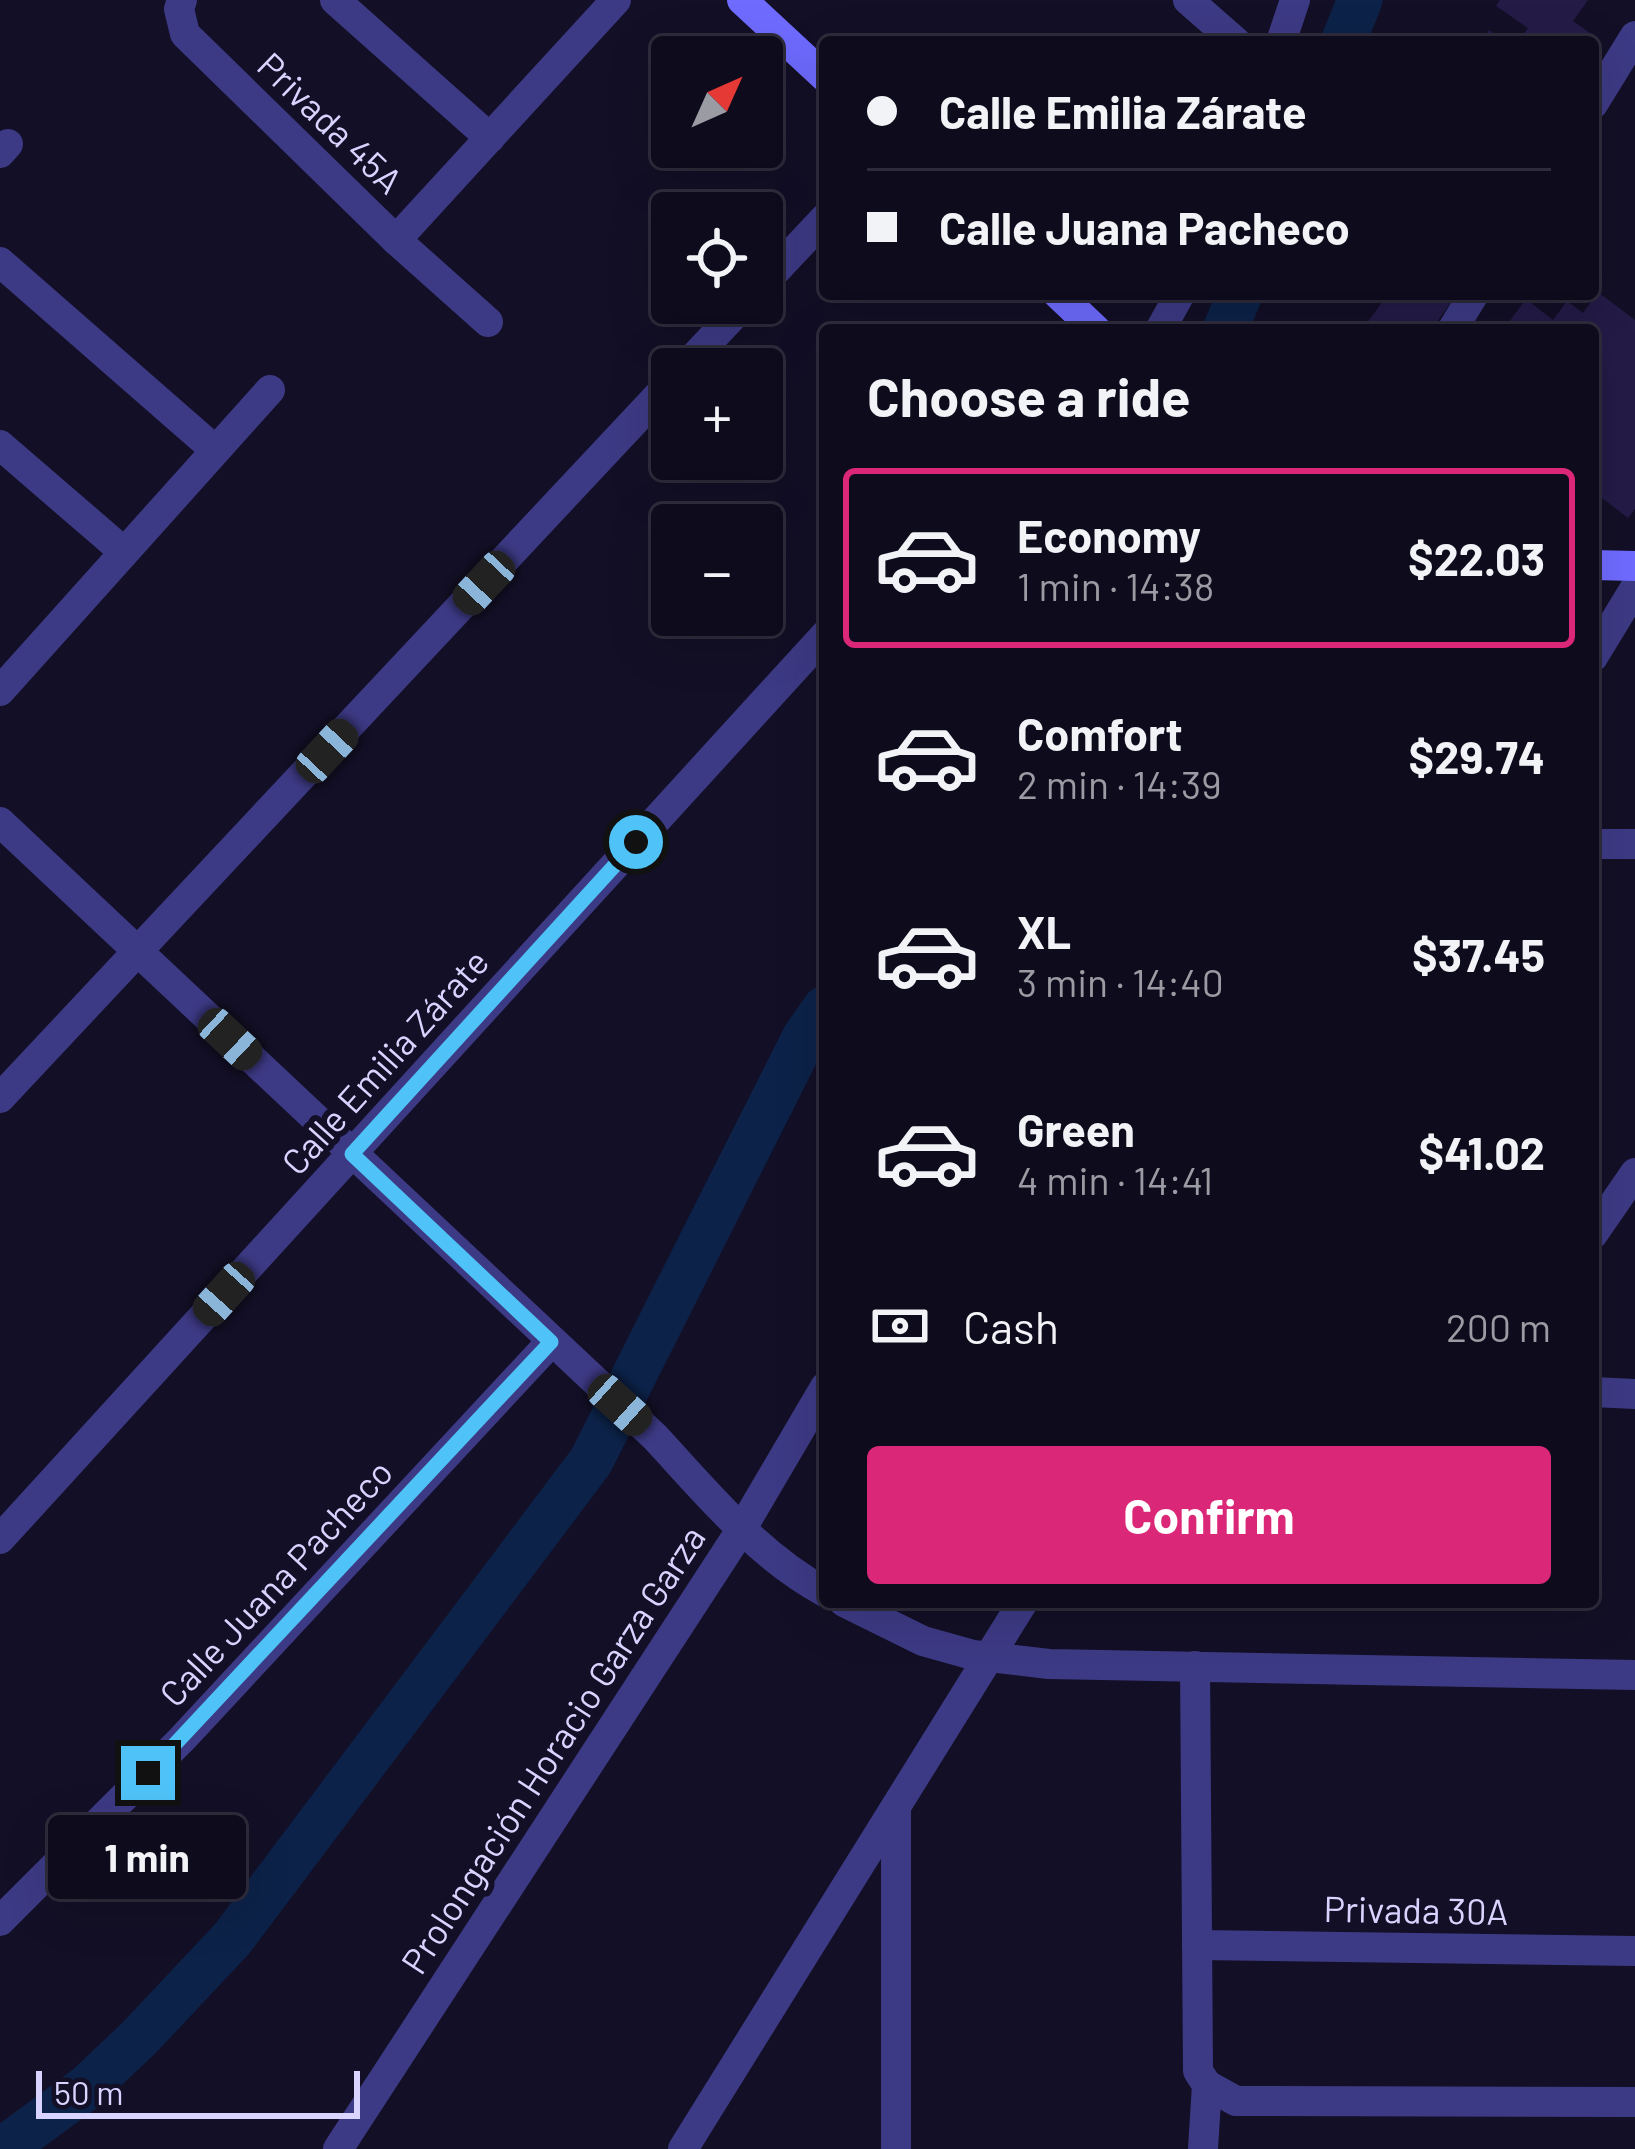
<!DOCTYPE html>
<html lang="en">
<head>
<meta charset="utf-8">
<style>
  body { margin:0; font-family:Barlow,sans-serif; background:#1c1929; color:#f1f3f6; height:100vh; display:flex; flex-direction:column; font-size:45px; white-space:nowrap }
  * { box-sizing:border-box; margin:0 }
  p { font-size:39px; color:#9b9ba3 }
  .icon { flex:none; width:66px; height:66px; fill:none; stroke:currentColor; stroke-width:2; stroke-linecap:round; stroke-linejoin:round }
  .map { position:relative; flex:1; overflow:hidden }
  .panel { position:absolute; left:819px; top:324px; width:780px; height:1284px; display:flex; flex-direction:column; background:#0e0b1c; border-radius:12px; box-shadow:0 12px 48px #0002,0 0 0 3px #2e2b3b }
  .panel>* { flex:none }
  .hud { position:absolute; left:819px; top:36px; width:780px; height:264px; border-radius:12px; box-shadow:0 12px 48px #0002,0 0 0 3px #2e2b3b; display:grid; align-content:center; height:264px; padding:0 48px; background:#0e0b1c }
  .needle { width:78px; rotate:45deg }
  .fabs { position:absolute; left:651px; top:36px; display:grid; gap:24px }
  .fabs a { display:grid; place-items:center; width:132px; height:132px; border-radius:12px; background:#0e0b1c; box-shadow:0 12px 48px #0002,0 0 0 3px #2e2b3b; font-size:60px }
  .scale { position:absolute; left:36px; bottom:30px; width:324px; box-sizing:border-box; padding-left:12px; border:6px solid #d9d4ff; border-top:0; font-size:33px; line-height:42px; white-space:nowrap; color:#d9d4ff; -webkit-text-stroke:9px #130f26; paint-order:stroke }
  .end { position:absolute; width:54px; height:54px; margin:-27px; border:15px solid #4fc3f7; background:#111; box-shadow:0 0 0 6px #111 }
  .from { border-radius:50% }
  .bubble { position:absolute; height:84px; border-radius:12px; background:#0e0b1c; box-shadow:0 12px 48px #0002,0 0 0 3px #2e2b3b; font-size:39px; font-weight:700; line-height:84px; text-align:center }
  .car { position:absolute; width:36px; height:72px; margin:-36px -18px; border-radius:15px; box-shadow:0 0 9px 3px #0007; background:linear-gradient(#222 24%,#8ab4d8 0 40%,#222 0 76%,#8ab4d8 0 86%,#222 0) }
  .hud b { display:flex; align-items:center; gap:42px; height:114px; font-size:45px }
  .hud b+b { border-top:3px solid #2e2b3b }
  .hud i { width:30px; height:30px; background:#f1f3f6 }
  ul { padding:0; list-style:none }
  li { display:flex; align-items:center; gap:36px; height:180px; margin:0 24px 18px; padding:0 24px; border:6px solid transparent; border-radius:12px }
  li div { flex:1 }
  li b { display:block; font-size:45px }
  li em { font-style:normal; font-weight:700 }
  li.active { border-color:#db2777 }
  li>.icon { width:108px; height:108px; stroke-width:1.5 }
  h2 { padding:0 48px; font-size:54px; line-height:144px }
  .pay { display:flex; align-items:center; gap:30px; height:132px; padding:0 48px; font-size:45px }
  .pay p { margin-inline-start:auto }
  .cta { display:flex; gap:24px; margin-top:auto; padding:24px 48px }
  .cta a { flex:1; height:138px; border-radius:12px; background:#db2777; color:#fff; font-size:48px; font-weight:700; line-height:138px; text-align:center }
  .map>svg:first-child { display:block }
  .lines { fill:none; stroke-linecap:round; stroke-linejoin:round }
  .canal { stroke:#0c2248; stroke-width:45 }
  .building { fill:#241b47 }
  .street { stroke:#3d3a85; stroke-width:30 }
  .secondary { stroke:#6f6bff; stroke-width:30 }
  .route { stroke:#4fc3f7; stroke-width:15 }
  .labels { text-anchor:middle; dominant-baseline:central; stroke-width:12; stroke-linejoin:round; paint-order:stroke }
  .street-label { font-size:36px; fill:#d9d4ff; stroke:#130f26 }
</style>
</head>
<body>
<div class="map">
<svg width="1635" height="2149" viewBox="0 0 1635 2149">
  <rect width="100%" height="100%" fill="#130f26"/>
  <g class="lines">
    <g class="canal">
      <polyline points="1343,42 1360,0"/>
      <polyline points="1225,330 1240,294"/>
      <polyline points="3,2149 86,2088 139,2038 232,1939 591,1461 804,1038 825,1008"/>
    </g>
  </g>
  <g class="building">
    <polygon points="1500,0 1588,0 1573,21 1597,38 1594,42 1518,42 1528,28 1496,6"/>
    <polygon points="1489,30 1507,42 1482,42"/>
    <polygon points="1598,292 1635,320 1635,509 1628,518 1593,491 1593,330 1503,330 1526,299 1553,320 1567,301 1583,313"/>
    <polygon points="1388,294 1457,294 1431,330 1362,330"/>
  </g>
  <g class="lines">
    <g class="street">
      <polyline points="182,0 179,9 185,34 396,240 488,322"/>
      <polyline points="335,0 490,138"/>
      <polyline points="1188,0 1236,42"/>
      <polyline points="1281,42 1295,0"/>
      <polyline points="1593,104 1635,36"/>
      <polyline points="0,153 8,144"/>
      <polyline points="396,240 616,0"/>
      <polyline points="0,262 215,450"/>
      <polyline points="762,285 825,218"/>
      <polyline points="1160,330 1180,294"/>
      <polyline points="1452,330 1474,294"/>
      <polyline points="683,369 745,303"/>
      <polyline points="0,445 124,552"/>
      <polyline points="1593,657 1635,588"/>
      <polyline points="0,691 270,390"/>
      <path d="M 0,822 L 655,1437 C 707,1493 757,1555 825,1592"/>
      <polyline points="1593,844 1635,844"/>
      <polyline points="0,1098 672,381"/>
      <polyline points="1593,1234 1635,1173"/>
      <polyline points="1593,1392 1635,1394"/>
      <polyline points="0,1539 825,635"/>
      <polyline points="844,1602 923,1641 973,1655 1049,1664 1635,1675"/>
      <polyline points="1195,1666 1198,2071 1207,2085 1203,2149"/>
      <polyline points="896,1807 896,2149"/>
      <polyline points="0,1921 182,1739 551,1342"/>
      <polyline points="1197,1945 1635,1951"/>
      <polyline points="1207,2085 1236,2101 1635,2102"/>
      <polyline points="338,2149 741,1530 825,1387"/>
      <polyline points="683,2149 1023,1602"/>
    </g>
    <g class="secondary">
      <polyline points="742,0 825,77"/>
      <polyline points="1058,294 1096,330"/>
      <polyline points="1593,565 1635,566"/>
    </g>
  </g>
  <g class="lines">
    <polyline class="route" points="148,1773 551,1342 352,1154 636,842"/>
  </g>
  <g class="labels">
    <g class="street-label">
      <text transform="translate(331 122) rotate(44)">Privada 45A</text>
      <text transform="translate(384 1061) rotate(-48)">Calle Emilia Zárate</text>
      <text transform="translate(275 1582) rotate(-47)">Calle Juana Pacheco</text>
      <text transform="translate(552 1749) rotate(-57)">Prolongación Horacio Garza Garza</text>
      <text transform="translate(1416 1909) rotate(1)">Privada 30A</text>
    </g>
  </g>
</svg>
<div class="fabs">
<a><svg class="needle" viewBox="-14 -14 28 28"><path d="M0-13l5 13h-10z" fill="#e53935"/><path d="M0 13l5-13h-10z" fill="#9b9ba3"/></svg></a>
<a><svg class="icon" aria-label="locate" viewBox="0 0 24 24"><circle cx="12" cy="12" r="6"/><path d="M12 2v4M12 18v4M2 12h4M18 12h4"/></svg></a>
<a>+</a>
<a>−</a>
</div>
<div class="scale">50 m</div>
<i class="end from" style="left:636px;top:842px"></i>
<i class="end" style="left:148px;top:1773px"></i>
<div class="bubble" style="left:48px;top:1815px;width:198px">1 min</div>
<i class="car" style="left:484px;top:583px;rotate:223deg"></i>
<i class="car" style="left:327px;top:751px;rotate:43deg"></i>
<i class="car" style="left:230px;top:1039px;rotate:133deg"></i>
<i class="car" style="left:224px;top:1294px;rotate:222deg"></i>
<i class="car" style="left:620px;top:1405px;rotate:132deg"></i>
<div class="hud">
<b><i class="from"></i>Calle Emilia Zárate</b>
<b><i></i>Calle Juana Pacheco</b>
</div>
<section class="panel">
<h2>Choose a ride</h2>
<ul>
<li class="active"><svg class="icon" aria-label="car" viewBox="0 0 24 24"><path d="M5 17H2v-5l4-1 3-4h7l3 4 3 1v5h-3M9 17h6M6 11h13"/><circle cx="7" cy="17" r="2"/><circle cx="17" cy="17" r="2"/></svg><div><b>Economy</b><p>1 min · 14:38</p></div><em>$22.03</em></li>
<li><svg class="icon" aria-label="car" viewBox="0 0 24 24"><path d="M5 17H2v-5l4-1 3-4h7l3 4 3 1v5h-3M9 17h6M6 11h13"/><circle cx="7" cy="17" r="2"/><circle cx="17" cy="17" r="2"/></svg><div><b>Comfort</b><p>2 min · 14:39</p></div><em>$29.74</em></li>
<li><svg class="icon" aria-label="car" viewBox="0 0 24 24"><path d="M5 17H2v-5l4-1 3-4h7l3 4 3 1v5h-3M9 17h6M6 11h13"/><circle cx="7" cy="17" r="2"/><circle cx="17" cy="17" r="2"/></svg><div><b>XL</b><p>3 min · 14:40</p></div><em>$37.45</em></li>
<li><svg class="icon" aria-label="car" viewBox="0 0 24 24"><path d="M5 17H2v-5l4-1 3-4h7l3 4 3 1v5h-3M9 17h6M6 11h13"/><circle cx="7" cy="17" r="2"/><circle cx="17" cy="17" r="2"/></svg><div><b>Green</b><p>4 min · 14:41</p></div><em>$41.02</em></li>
</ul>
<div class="pay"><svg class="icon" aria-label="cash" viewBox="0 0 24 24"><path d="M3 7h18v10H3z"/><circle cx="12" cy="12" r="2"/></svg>Cash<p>200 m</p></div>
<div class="cta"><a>Confirm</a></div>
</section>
</div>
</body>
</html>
